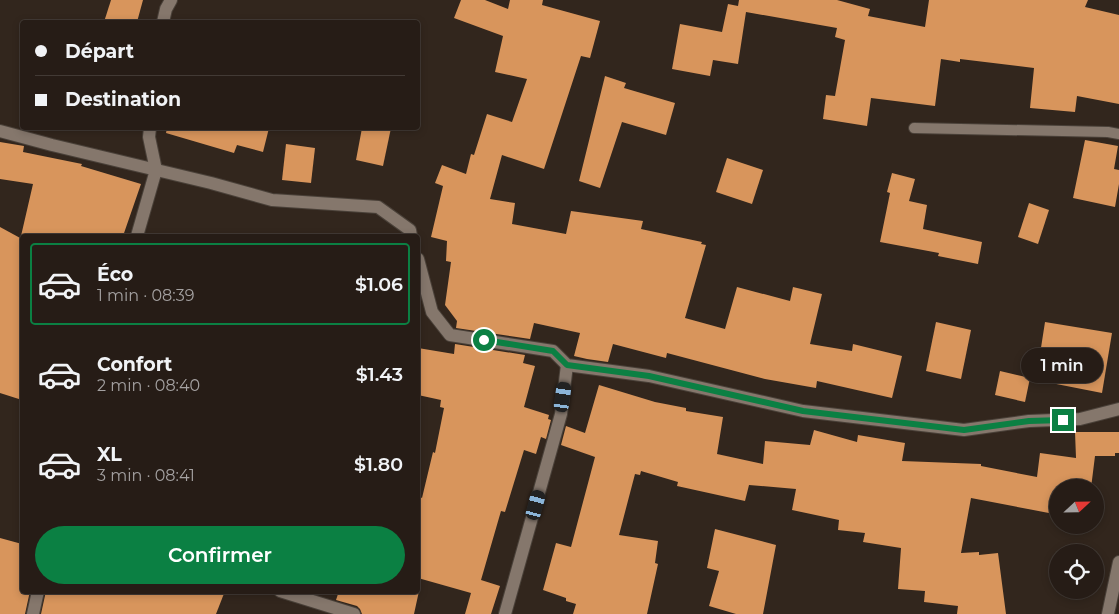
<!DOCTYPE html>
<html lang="fr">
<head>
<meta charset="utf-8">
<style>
  body { margin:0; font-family:Montserrat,sans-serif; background:#2e251f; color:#f1f3f6; height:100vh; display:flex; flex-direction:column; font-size:19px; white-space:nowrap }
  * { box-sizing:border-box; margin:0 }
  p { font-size:16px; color:#a4a1a1 }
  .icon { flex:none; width:28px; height:28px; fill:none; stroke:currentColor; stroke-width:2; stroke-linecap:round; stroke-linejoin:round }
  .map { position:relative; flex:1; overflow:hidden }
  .drawer { position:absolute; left:20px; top:234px; width:400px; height:360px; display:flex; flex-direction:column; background:#261c16; border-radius:5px; box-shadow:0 2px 8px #0003,0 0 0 1px #423a35 }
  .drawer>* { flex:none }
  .top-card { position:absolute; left:20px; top:20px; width:400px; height:110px; border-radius:5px; box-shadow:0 2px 8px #0003,0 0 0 1px #423a35; display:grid; align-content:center; height:110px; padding:0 15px; background:#261c16 }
  .needle { width:32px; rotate:68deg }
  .tools { position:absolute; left:1049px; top:479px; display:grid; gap:10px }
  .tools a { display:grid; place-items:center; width:55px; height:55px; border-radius:50%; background:#261c16; box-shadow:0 2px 8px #0003,0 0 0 1px #423a35; font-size:25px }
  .end { position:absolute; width:22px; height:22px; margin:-11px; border:6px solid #0b8043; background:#fff; box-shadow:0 0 0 2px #fff }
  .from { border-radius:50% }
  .bubble { position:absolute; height:35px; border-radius:18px; background:#261c16; box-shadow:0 2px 8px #0003,0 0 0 1px #423a35; font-size:16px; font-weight:600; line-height:35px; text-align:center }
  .car { position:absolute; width:15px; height:30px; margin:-15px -8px; border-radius:6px; box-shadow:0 0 4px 1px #0007; background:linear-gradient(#222 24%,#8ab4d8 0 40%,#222 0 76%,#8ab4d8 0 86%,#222 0) }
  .top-card b { display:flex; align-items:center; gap:18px; height:48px; font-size:19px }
  .top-card b+b { border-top:1px solid #423a35 }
  .top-card i { width:12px; height:12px; background:#f1f3f6 }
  ul { padding:9px 0 0; list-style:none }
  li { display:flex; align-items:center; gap:15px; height:82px; margin:0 10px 8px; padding:0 5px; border:2px solid transparent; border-radius:5px }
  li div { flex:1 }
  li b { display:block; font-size:19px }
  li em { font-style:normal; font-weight:600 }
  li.current { border-color:#0b8043 }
  li>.icon { width:45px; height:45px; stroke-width:1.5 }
  .cta { display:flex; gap:10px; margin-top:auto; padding:10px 15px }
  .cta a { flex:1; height:58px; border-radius:30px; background:#0b8043; color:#fff; font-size:20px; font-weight:600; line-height:58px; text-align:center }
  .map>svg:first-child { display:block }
  .building { fill:#d8955c }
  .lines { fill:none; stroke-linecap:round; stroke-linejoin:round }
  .lane-casing { stroke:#4a4139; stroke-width:12 }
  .street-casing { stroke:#4a4139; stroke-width:14 }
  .lane { stroke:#85776c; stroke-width:10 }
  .street { stroke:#85776c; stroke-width:12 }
  .route { stroke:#0b8043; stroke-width:6 }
</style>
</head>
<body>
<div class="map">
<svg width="1119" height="614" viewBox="0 0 1119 614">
  <rect width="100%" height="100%" fill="#32261d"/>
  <g class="building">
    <polygon points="111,0 143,0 137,22 104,22"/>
    <polygon points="461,0 485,0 508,9 510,0 543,0 542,5 600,21 590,58 581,56 544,169 502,155 490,199 515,203 512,224 566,234 571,211 643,221 641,229 702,242 701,244 706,245 685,318 725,329 737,287 790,301 793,287 822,294 810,344 852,351 853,344 902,356 892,398 817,381 816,388 765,379 667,353 666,358 613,344 608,362 587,359 574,356 580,333 534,323 530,339 456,328 457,321 445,305 451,262 446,261 447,241 431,237 443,186 435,183 442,165 466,174 471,154 474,155 487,114 512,122 527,79 495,72 503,36 454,18"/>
    <polygon points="739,0 837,0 870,9 868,16 925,27 929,0 1088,0 1085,7 1119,15 1119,104 1077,96 1075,112 1030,108 1034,68 960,59 960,62 941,59 935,106 871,98 867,126 823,119 826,95 835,96 845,40 835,37 837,28 746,12 738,64 713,60 710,76 672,69 680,24 722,32 728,4 738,6"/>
    <polygon points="605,76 626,83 624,88 675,103 666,135 622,122 600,188 579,181"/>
    <polygon points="167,128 269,128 263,152 237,145 234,153 166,133"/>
    <polygon points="362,128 391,128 383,166 356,160"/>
    <polygon points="1085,140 1118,146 1114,169 1119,170 1119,184 1115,207 1073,198"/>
    <polygon points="0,142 24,146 23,152 82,164 81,166 141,184 123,236 21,236 33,184 0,179"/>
    <polygon points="286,144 315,148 311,183 282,180"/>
    <polygon points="727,158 763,170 752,204 716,192"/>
    <polygon points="892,173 915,179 909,201 927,205 923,229 982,242 978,264 938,256 939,253 880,242 890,193 887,192"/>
    <polygon points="1029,203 1049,210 1038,244 1018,237"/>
    <polygon points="0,227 22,239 22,400 0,393"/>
    <polygon points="936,322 971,330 961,379 926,371"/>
    <polygon points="1045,322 1112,333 1102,393 1036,380"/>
    <polygon points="455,344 525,355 523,363 535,366 524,407 549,415 548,419 551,420 546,439 541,437 536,454 524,450 505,512 501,511 481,580 500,586 491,614 465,614 471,593 418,578 418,496 422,498 433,452 435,453 444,408 440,407 441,400 418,395 418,348 454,354"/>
    <polygon points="1000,371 1030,378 1025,402 995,395"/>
    <polygon points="599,385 655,402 686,408 686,411 723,417 717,454 763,464 765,441 810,445 814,430 857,442 858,435 905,443 902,461 981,464 981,466 1037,477 1040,453 1076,458 1075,432 1119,432 1119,453 1115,453 1115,456 1095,456 1091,488 1058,488 1054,514 971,498 961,553 979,552 979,555 998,553 1006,614 957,614 958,606 924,602 925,591 898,589 901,548 863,542 865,533 838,530 839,520 792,510 796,489 749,485 745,501 677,486 678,482 641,471 640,475 635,474 619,535 658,541 655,563 658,564 647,614 573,614 576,604 566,601 566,598 543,590 556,543 571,547 595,457 561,445 566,426 585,433"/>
    <polygon points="715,529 776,545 763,614 736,614 709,606 719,571 707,568"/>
    <polygon points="0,538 22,544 22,591 30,591 25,614 0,614"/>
    <polygon points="46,591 225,591 216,614 41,614"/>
    <polygon points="339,591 419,591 414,614 362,614 360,609 357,606 336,600"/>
  </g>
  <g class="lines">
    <g class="lane-casing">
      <polyline id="lane" points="914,128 1108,132 1119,134"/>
    </g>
    <g class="street-casing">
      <g id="street">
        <polyline points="163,22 166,9 171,0"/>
        <polyline points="0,131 52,145 211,183 272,200 378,207 410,230 411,236"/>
        <polyline points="137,236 156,170 149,137 150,128"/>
        <polyline points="418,259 432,312 450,335 553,351 567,365 649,376 803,411 964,430 1029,421 1080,419 1119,409"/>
        <polyline points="280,591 354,614"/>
        <polyline points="33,614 38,591"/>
        <polyline points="505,614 561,414 567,365"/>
        <polyline points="1108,614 1119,562"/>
      </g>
    </g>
    <use href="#lane" class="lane"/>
    <use href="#street" class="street"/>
  </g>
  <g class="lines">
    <polyline class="route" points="484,340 553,351 567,365 649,376 803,411 964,430 1029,421 1063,420"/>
  </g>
</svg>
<div class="tools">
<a><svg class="needle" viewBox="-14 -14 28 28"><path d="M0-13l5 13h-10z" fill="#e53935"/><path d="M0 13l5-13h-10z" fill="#a4a1a1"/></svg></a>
<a><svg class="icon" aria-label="locate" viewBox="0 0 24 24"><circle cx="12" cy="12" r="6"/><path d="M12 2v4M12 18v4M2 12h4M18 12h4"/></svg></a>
</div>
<i class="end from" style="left:484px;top:340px"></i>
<i class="end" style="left:1063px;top:420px"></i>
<div class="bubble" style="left:1021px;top:348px;width:82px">1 min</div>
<i class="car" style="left:563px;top:397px;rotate:8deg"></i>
<i class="car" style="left:536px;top:505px;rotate:15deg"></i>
<div class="top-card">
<b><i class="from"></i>Départ</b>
<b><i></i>Destination</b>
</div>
<section class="drawer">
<ul>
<li class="current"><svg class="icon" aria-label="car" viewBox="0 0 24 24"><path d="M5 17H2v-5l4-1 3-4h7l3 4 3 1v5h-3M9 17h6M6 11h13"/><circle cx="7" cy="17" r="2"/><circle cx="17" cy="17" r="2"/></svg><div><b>Éco</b><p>1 min · 08:39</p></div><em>$1.06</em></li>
<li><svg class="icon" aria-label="car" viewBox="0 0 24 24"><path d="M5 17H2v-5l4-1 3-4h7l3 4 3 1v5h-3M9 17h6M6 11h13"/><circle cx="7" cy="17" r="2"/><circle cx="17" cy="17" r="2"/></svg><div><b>Confort</b><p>2 min · 08:40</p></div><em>$1.43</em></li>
<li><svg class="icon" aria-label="car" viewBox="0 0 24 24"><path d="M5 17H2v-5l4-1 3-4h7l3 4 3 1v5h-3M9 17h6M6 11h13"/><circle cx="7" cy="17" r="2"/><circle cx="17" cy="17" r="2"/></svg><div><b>XL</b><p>3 min · 08:41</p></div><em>$1.80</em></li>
</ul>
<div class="cta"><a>Confirmer</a></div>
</section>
</div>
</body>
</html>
